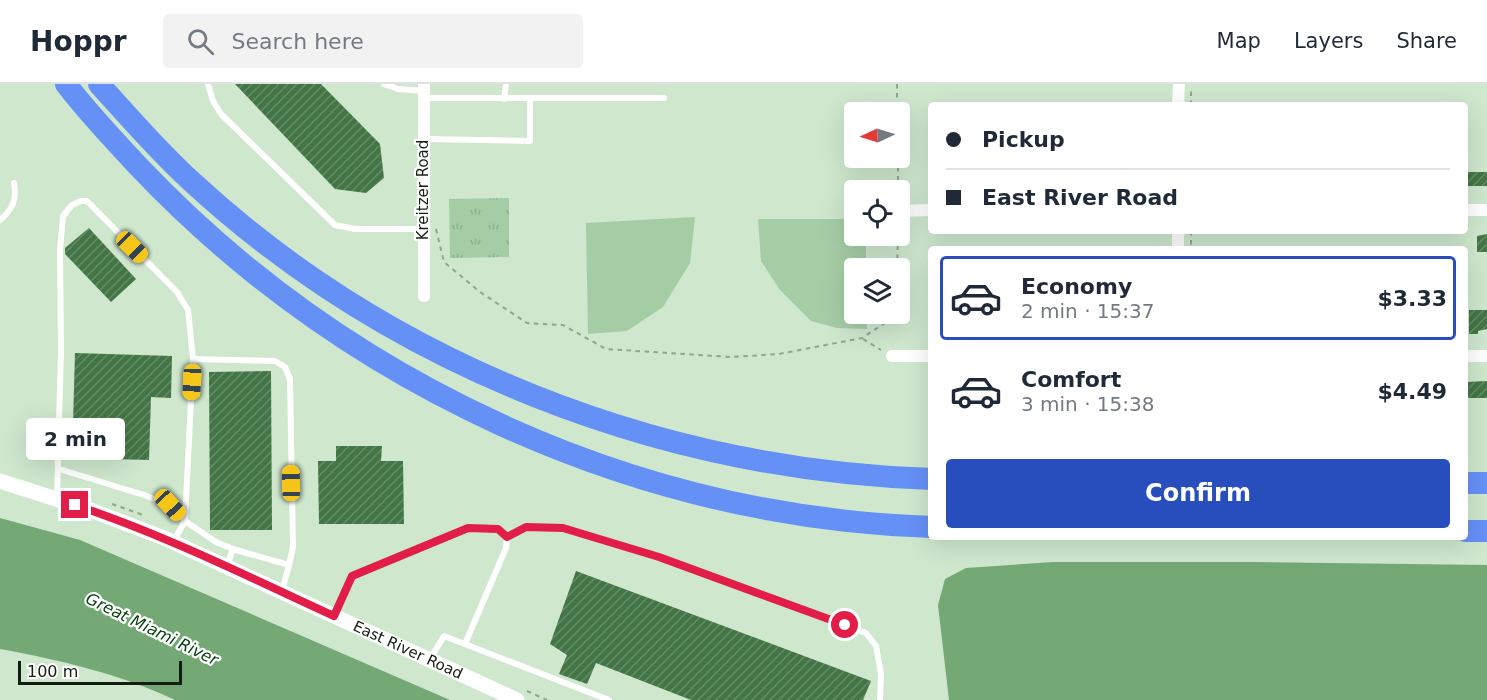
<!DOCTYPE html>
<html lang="en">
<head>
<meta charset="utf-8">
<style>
  body { margin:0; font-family:"DejaVu Sans",sans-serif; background:#f2f2f3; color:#1f2937; height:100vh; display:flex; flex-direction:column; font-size:22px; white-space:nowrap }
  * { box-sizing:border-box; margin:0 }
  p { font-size:20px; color:#747a83 }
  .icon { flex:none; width:33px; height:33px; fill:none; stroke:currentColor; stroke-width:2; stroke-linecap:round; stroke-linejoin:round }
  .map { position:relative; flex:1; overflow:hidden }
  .side { position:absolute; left:928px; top:162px; width:540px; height:294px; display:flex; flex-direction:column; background:#fff; border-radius:6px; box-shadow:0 6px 24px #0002 }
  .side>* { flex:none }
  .hud { position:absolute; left:928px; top:18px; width:540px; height:132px; border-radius:6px; box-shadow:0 6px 24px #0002; display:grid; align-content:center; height:132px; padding:0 18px; background:#fff }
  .needle { width:39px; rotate:266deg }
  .controls { position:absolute; left:844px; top:18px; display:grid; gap:12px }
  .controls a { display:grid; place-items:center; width:66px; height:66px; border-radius:6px; background:#fff; box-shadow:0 6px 24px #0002; font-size:30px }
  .scale { position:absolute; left:18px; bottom:15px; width:164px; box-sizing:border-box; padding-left:6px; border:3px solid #141d14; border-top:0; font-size:16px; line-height:21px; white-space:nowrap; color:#141d14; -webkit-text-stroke:4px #fff; paint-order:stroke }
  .end { position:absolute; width:27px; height:27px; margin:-14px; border:8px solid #e11d48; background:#fff; box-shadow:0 0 0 3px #fff }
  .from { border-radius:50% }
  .bubble { position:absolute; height:42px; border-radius:6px; background:#fff; box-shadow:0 6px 24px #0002; font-size:20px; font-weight:700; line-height:42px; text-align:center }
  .car { position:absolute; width:18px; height:36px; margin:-18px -9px; border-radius:8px; box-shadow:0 0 4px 2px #0007; background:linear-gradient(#f5c518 24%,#345 0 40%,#f5c518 0 76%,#345 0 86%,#f5c518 0) }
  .hud b { display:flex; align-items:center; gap:21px; height:57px; font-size:22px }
  .hud b+b { border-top:2px solid #e0e1e3 }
  .hud i { width:15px; height:15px; background:#1f2937 }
  ul { padding:10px 0 0; list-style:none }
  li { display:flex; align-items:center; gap:18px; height:84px; margin:0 12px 9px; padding:0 6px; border:3px solid transparent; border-radius:6px }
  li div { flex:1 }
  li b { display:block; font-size:22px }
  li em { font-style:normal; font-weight:700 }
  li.current { border-color:#284ebd }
  li>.icon { width:54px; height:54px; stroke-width:1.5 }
  .primary-button { display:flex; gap:12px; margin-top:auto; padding:12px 18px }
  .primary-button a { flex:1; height:69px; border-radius:6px; background:#284ebd; color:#fff; font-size:24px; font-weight:700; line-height:69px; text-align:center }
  header { display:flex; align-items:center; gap:36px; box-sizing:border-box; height:84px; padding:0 30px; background:#fff; border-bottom:2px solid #e0e1e3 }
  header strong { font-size:28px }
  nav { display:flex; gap:33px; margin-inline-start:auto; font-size:21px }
  .search { width:420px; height:54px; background:#f2f2f3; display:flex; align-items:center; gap:15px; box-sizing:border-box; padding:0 21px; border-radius:6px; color:#747a83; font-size:22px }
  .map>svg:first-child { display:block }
  .green { fill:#a5cda5 }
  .park { fill:url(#park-tufts) }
  .water { fill:#74a875 }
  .building { fill:url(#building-hatch) }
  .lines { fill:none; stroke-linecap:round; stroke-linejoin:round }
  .path { stroke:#91a490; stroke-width:2; stroke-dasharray:4.5 4.5; stroke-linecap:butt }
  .service { stroke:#fff; stroke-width:6 }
  .minor { stroke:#fff; stroke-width:12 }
  .tertiary { stroke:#fff; stroke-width:15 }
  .motorway { stroke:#6590f6; stroke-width:22 }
  .route { stroke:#e11d48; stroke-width:8 }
  .labels { text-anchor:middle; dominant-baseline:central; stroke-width:4.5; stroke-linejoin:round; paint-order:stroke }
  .street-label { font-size:15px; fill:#141d14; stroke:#fff }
  .water-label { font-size:16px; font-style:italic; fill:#033f0c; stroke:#fff }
</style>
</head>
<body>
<header>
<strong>Hoppr</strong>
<div class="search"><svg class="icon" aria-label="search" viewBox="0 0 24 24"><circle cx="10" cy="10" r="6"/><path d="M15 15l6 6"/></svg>Search here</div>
<nav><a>Map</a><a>Layers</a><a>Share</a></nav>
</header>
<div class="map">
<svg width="1487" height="616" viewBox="0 0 1487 616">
  <defs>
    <pattern id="park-tufts" width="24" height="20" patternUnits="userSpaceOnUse" patternTransform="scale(1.5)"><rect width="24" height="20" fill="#a5cda5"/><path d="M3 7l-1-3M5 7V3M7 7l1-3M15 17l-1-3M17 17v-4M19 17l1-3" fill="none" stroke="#8db08d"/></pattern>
    <pattern id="building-hatch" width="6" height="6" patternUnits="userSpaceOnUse" patternTransform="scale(1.5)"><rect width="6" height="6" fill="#437645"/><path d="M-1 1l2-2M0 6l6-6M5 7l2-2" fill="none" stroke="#668b68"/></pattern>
  </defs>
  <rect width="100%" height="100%" fill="#cee7cd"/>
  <g class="green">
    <polygon points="695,133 690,179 663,223 627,247 588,250 586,139"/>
    <polygon points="758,135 855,135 855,152 866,152 866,184 855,184 855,230 867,230 867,245 837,244 811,237 780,206 761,177"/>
  </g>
  <polygon class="park" points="509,114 509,173 450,174 449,115"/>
  <g class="water">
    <path d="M 0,434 L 80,456 L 450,616 L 175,616 C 120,590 60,576 0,565 Z"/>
    <polygon points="1053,478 1250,478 1487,481 1487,616 949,616 938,521 945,495 966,484"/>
  </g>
  <g class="building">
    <polygon points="235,0 321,0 380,60 384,94 366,109 335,105"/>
    <rect x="1466" y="88" width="21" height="14"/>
    <polygon points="89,144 136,195 111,218 65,170 65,164"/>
    <polygon points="1487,150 1487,168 1477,168 1477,152"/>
    <polygon points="1469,226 1487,226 1487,245 1478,247 1478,250 1469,250"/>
    <polygon points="75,269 172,272 171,314 151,313 149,376 72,374"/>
    <polygon points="271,287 272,446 210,446 209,288"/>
    <polygon points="1487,297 1487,314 1466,314 1466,298"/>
    <polygon points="336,362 382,362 381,377 403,377 404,440 319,440 318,377 336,377"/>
    <polygon points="576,487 871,597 863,616 691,616 596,579 587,600 559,590 567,571 550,560"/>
  </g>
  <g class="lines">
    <g class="path">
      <polyline points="897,0 897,28"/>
      <polyline points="1191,21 1191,6"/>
      <polyline points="898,74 898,106"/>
      <polyline points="436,145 444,178 480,208 527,239 563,241 606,265 731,273 779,270 862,254 888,237 892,230"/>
      <polyline points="1191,147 1191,165"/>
      <polyline points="897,184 898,152"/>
      <polyline points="863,255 881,266"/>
      <polyline points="112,420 146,432"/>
      <polyline points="527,607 547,616"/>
    </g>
    <g class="service">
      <polyline points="208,0 213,17 221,30 335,141 355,145 423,145"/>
      <polyline points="384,0 398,5 424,7"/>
      <polyline points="424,14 664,14"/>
      <polyline points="504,15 506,0"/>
      <polyline points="424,55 530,57 530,15"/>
      <path d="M 0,136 C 13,125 17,116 14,99"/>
      <polyline points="193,275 275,277 285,283 290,295 293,463 289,481"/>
      <polyline points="59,385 144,411 170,421 185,437 216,458 233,465"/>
      <polyline points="57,415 61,266 60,165 63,132 72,121 81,117 87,117 177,208 188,226 193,275 185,437 173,458"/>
      <polyline points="507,453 526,443 563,444 659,473 866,549 876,562 881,590 880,616"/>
      <polyline points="227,482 233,465 289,481 282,507"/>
      <polyline points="334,532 352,492 468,444 498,445 507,453 506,464 465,560"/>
      <polyline points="430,575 444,552 609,616"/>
    </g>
    <g class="minor">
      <polyline points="424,0 424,212"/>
      <polyline points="1178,21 1179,0"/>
      <polyline points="1466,126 1487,126"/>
      <polyline points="900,127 932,126"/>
      <polyline points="1178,165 1178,147"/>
      <polyline points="892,272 932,272"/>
      <polyline points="1466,272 1487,272"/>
    </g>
    <path class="tertiary" id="s1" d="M 0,397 L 93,427 L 164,454 L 517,616"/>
    <g class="motorway">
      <path d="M 66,0 C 89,30 114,56 139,83 C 345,300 633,433 932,443"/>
      <path d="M 99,0 C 129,33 158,67 191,97 C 391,282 660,386 932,395"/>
      <polyline points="1466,399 1487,399"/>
      <polyline points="1466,447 1487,447"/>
    </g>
  </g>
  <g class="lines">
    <path class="route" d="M 75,421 C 165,451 249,493 334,532 L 352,492 L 468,444 L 498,445 L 507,453 L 526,443 L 563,444 L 659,473 L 845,541"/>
  </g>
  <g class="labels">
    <g class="street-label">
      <text transform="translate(423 106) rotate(-90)">Kreitzer Road</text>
      <text stroke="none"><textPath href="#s1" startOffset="442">East River Road</textPath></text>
    </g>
    <g class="water-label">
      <text transform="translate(152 545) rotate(26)">Great Miami River</text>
    </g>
  </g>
</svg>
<div class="controls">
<a><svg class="needle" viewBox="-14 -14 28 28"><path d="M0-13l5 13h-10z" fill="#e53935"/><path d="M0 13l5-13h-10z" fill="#747a83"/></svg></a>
<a><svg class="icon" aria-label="locate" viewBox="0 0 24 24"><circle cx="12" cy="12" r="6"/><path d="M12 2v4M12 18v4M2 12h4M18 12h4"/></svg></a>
<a><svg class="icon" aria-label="layers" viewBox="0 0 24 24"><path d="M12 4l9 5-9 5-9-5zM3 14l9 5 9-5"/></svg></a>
</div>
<div class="scale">100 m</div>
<i class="end from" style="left:845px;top:541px"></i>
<i class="end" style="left:75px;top:421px"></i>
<div class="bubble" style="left:26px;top:334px;width:99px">2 min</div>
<i class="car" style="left:132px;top:163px;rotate:135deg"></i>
<i class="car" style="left:192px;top:298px;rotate:183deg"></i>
<i class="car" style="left:291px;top:399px;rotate:359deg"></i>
<i class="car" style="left:170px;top:421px;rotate:137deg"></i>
<div class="hud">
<b><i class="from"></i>Pickup</b>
<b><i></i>East River Road</b>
</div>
<section class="side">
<ul>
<li class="current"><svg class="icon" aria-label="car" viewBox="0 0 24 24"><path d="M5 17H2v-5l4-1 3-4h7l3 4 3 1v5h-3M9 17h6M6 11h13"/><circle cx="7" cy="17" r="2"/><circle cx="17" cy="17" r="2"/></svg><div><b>Economy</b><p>2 min · 15:37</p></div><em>$3.33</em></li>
<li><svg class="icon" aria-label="car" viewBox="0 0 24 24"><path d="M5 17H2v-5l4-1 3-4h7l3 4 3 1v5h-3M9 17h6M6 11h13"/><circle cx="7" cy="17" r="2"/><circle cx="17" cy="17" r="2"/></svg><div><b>Comfort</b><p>3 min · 15:38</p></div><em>$4.49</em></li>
</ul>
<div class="primary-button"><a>Confirm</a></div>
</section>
</div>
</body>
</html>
